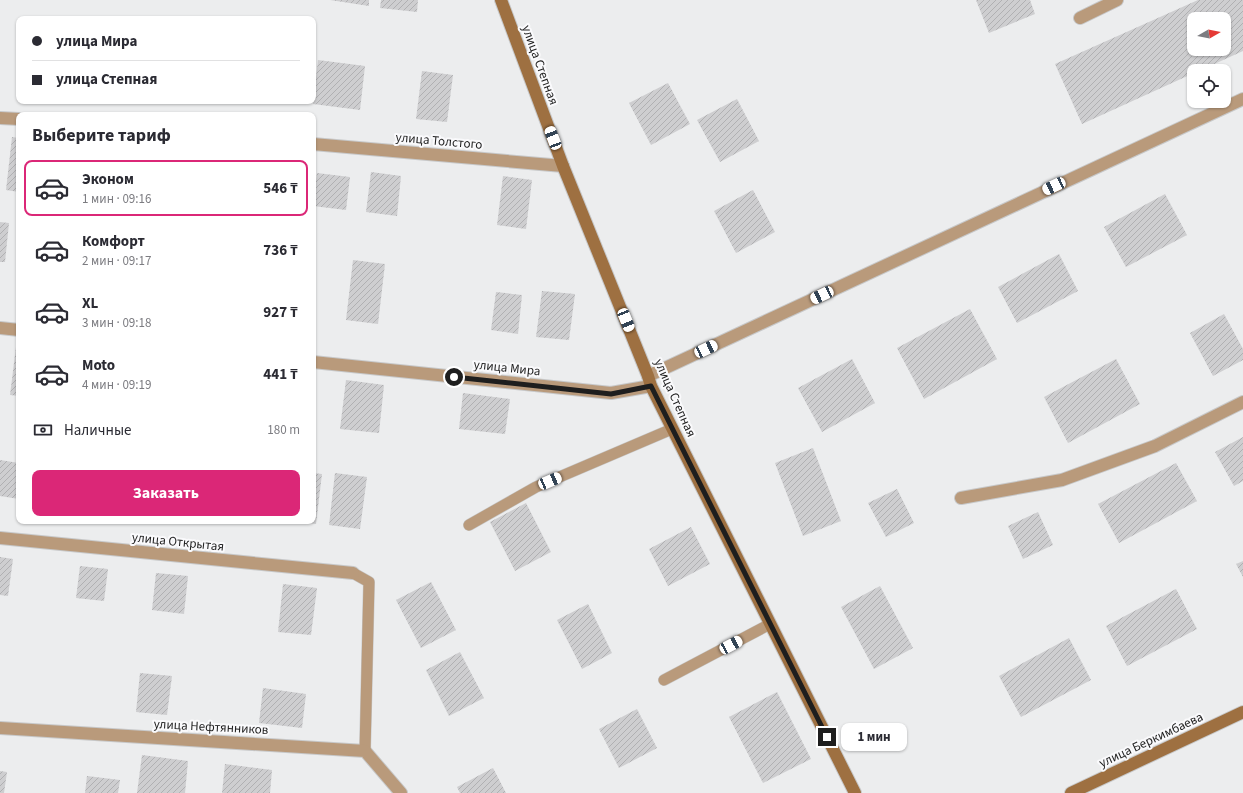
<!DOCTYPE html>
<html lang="ru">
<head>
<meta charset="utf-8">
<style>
  body { margin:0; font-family:"Source Sans 3",sans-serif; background:#f2f2f3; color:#2b2b33; height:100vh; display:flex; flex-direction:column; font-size:15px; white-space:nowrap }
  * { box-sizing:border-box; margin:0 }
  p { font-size:13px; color:#7c7c81 }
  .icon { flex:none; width:22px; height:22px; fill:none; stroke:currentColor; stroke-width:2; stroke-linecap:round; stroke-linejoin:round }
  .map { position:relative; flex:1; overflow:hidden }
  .drawer { position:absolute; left:16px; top:112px; width:300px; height:412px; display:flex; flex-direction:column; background:#fff; border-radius:8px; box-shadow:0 1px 3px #0004 }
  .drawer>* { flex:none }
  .guide { position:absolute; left:16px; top:16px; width:300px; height:88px; border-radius:8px; box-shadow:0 1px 3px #0004; display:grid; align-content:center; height:88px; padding:0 16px; background:#fff }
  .needle { width:26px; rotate:81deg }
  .buttons { position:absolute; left:1187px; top:12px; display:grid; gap:8px }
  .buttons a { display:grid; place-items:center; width:44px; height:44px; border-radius:8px; background:#fff; box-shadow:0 1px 3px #0004; font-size:20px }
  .end { position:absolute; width:18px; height:18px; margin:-9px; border:5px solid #1e1e1e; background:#fff; box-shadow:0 0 0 2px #fff }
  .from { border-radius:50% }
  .bubble { position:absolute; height:28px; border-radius:8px; background:#fff; box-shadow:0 1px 3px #0004; font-size:13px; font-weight:700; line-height:28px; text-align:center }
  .car { position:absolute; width:12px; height:24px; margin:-12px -6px; border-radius:5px; box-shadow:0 0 3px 1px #0007; background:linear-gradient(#fff 24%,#345 0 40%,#fff 0 76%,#345 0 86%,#fff 0) }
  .guide b { display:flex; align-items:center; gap:14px; height:38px; font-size:15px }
  .guide b+b { border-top:1px solid #e1e1e2 }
  .guide i { width:10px; height:10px; background:#2b2b33 }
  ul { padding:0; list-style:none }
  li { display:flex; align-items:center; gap:12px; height:56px; margin:0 8px 6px; padding:0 8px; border:2px solid transparent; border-radius:8px }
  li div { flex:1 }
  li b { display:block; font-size:15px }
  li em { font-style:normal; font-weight:700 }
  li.active { border-color:#db2777 }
  li>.icon { width:36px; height:36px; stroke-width:1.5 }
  h2 { padding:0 16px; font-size:18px; line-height:48px }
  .pay { display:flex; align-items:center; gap:10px; height:44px; padding:0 16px; font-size:15px }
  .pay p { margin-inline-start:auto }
  .action { display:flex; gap:8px; margin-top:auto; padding:8px 16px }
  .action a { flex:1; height:46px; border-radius:8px; background:#db2777; color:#fff; font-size:16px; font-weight:700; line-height:46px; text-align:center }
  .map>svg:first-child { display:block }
  .building { fill:url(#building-hatch); fill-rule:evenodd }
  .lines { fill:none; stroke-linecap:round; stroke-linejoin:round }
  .lane-casing { stroke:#c7c8c9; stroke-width:12 }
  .street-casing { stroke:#c7c8c9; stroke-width:14 }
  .secondary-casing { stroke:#c7c8c9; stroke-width:14 }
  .lane { stroke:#b99a7b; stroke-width:11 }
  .street { stroke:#b99a7b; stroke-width:12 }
  .secondary { stroke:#9e7041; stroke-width:12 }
  .route { stroke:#1e1e1e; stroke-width:5 }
  .labels { text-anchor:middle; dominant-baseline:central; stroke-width:4; stroke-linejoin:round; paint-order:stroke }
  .street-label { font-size:13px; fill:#1e1e1e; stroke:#fafafc }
</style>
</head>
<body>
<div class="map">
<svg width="1243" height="793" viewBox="0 0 1243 793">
  <defs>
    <pattern id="building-hatch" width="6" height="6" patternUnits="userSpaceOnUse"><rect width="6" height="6" fill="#ceced0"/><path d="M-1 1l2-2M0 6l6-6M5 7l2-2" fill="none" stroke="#b0b0b2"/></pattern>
  </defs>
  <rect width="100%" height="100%" fill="#ecedee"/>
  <g class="building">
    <polygon points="330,0 369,0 369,6"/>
    <polygon points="381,0 418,0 417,12 380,8"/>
    <polygon points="976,0 1030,0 1035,14 989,33"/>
    <path d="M 1198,0 L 1243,0 L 1243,51 L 1199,71 L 1194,71 L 1194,73 L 1082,124 L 1055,64 ZM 1194,19 L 1224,19 L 1224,49 L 1194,49 Z"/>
    <polygon points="318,60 365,66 360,110 313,104"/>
    <polygon points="422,71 453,75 447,122 416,119"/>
    <polygon points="668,83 690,124 651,145 629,103"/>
    <polygon points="737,99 759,141 720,162 697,120"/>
    <polygon points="12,137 19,138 19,192 6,190"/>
    <polygon points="371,172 401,176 397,216 366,212"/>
    <polygon points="317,173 350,177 346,210 313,206"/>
    <polygon points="503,176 532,180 526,229 497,225"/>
    <polygon points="753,190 775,232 736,253 714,211"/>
    <polygon points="1165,194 1187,235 1126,267 1104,227"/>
    <polygon points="0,222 9,223 5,262 0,262"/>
    <polygon points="1059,254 1078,291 1017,323 998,287"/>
    <polygon points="353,260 385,264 378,324 346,320"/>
    <polygon points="542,291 575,294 569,340 536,337"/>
    <polygon points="496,292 522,295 518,334 491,330"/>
    <polygon points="970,309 997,359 924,399 897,348"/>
    <polygon points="1224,314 1243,349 1243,360 1213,376 1190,333"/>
    <polygon points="16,347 19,347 19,396 10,395"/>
    <polygon points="852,359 875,403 822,432 798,388"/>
    <polygon points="1116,359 1140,404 1068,443 1044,397"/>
    <polygon points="346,380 384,385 379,433 340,429"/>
    <polygon points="463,393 510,399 505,434 459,429"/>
    <polygon points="1243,437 1243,481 1234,486 1215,452"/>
    <polygon points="813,448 841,521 803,536 775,463"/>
    <polygon points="0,460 19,463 19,499 0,496"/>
    <polygon points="1176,463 1197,501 1119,543 1098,504"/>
    <polygon points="313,473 322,474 316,524 298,522 313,521"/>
    <polygon points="335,473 367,477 360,529 329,525"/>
    <polygon points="897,489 914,523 886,537 868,503"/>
    <polygon points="526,503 551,552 515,571 490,522"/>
    <polygon points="1038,512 1053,545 1023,559 1008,526"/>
    <polygon points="691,527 710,564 668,586 649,549"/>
    <polygon points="0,557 13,559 8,596 0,595"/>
    <polygon points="1243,561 1243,577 1236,564"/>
    <polygon points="80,566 108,569 104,601 76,598"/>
    <polygon points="156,573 188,576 184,614 152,610"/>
    <polygon points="431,582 456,630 421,648 396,600"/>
    <polygon points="283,584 317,588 311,635 278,632"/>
    <polygon points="880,586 913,648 874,669 841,607"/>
    <polygon points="1176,589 1197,629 1127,666 1106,626"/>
    <polygon points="588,604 612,653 582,669 557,620"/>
    <polygon points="1069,638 1091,680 1021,717 999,676"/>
    <polygon points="460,652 484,698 449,716 426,670"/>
    <polygon points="140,673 172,676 167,715 136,712"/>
    <polygon points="263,688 306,694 302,728 259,723"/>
    <polygon points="777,692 811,759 763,783 729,717"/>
    <polygon points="637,709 657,748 619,768 599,729"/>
    <polygon points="142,755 188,761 185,793 137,793"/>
    <polygon points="225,764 272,770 270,793 222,793"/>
    <polygon points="493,768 506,793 460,793 457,787"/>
    <polygon points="0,771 7,772 4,793 0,793"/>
    <polygon points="87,776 120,780 118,793 85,793"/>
  </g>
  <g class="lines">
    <g class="lane-casing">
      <g id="lane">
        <polyline points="469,525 536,487 672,429"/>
        <polyline points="353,573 369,582 365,751"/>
        <polyline points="664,680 770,624"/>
      </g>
    </g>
    <g class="street-casing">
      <g id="street">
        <polyline points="1080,18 1117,0"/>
        <polyline points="0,118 19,119"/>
        <polyline points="313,144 563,166"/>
        <polyline points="0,328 19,330"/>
        <polyline points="313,362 611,393 651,386"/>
        <polyline points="648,376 1243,99"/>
        <polyline points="961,498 1062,480 1155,446 1243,402"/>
        <polyline points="0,538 353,573"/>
        <polyline points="0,728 365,751 401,793"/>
      </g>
    </g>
    <g class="secondary-casing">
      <g id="secondary">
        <polyline points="501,0 563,166 648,376 651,386 855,793"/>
        <polyline points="1071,793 1243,712"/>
      </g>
    </g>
    <use href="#lane" class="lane"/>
    <use href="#street" class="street"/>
    <use href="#secondary" class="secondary"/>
  </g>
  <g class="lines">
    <polyline class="route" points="454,377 611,394 651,386 827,737"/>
  </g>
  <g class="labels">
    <g class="street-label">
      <text transform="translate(540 65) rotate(70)">улица Степная</text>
      <text transform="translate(439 141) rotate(5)">улица Толстого</text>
      <text transform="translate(507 368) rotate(6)">улица Мира</text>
      <text transform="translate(675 398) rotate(66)">улица Степная</text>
      <text transform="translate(178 542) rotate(6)">улица Открытая</text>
      <text transform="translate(211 727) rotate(3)">улица Нефтянников</text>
      <text transform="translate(1151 740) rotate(-25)">улица Беркимбаева</text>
    </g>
  </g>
</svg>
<div class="buttons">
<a><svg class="needle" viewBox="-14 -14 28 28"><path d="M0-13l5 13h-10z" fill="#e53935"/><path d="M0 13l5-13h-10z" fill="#7c7c81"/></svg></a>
<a><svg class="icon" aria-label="locate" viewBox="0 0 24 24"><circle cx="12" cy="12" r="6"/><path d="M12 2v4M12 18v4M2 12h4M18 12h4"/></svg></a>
</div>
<i class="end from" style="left:454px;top:377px"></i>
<i class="end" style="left:827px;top:737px"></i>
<div class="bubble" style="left:841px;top:723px;width:66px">1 мин</div>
<i class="car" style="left:553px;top:138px;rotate:339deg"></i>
<i class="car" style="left:1054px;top:186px;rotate:245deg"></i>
<i class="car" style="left:822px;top:295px;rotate:245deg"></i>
<i class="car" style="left:626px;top:320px;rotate:158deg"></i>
<i class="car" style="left:706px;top:349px;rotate:65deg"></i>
<i class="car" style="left:550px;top:481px;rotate:67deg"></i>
<i class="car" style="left:731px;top:645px;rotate:62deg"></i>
<div class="guide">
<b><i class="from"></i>улица Мира</b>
<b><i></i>улица Степная</b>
</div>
<section class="drawer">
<h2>Выберите тариф</h2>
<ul>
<li class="active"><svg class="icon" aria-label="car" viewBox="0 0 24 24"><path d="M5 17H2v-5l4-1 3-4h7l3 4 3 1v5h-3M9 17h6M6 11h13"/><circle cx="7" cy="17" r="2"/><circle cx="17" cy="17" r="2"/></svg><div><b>Эконом</b><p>1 мин · 09:16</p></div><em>546 ₸</em></li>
<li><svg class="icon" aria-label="car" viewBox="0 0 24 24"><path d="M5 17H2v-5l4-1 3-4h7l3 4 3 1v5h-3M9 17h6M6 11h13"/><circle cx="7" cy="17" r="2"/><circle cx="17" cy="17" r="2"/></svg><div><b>Комфорт</b><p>2 мин · 09:17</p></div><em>736 ₸</em></li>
<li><svg class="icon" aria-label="car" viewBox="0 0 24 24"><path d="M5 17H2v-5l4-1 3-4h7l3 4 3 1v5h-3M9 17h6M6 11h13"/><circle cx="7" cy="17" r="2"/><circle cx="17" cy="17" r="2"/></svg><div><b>XL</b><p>3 мин · 09:18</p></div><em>927 ₸</em></li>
<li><svg class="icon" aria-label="car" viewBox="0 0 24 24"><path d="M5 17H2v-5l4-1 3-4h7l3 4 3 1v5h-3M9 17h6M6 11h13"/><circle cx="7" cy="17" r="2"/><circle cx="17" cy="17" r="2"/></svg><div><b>Moto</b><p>4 мин · 09:19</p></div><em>441 ₸</em></li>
</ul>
<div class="pay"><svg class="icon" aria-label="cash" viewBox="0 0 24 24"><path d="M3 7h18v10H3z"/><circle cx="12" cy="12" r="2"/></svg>Наличные<p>180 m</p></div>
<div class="action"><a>Заказать</a></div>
</section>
</div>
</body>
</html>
